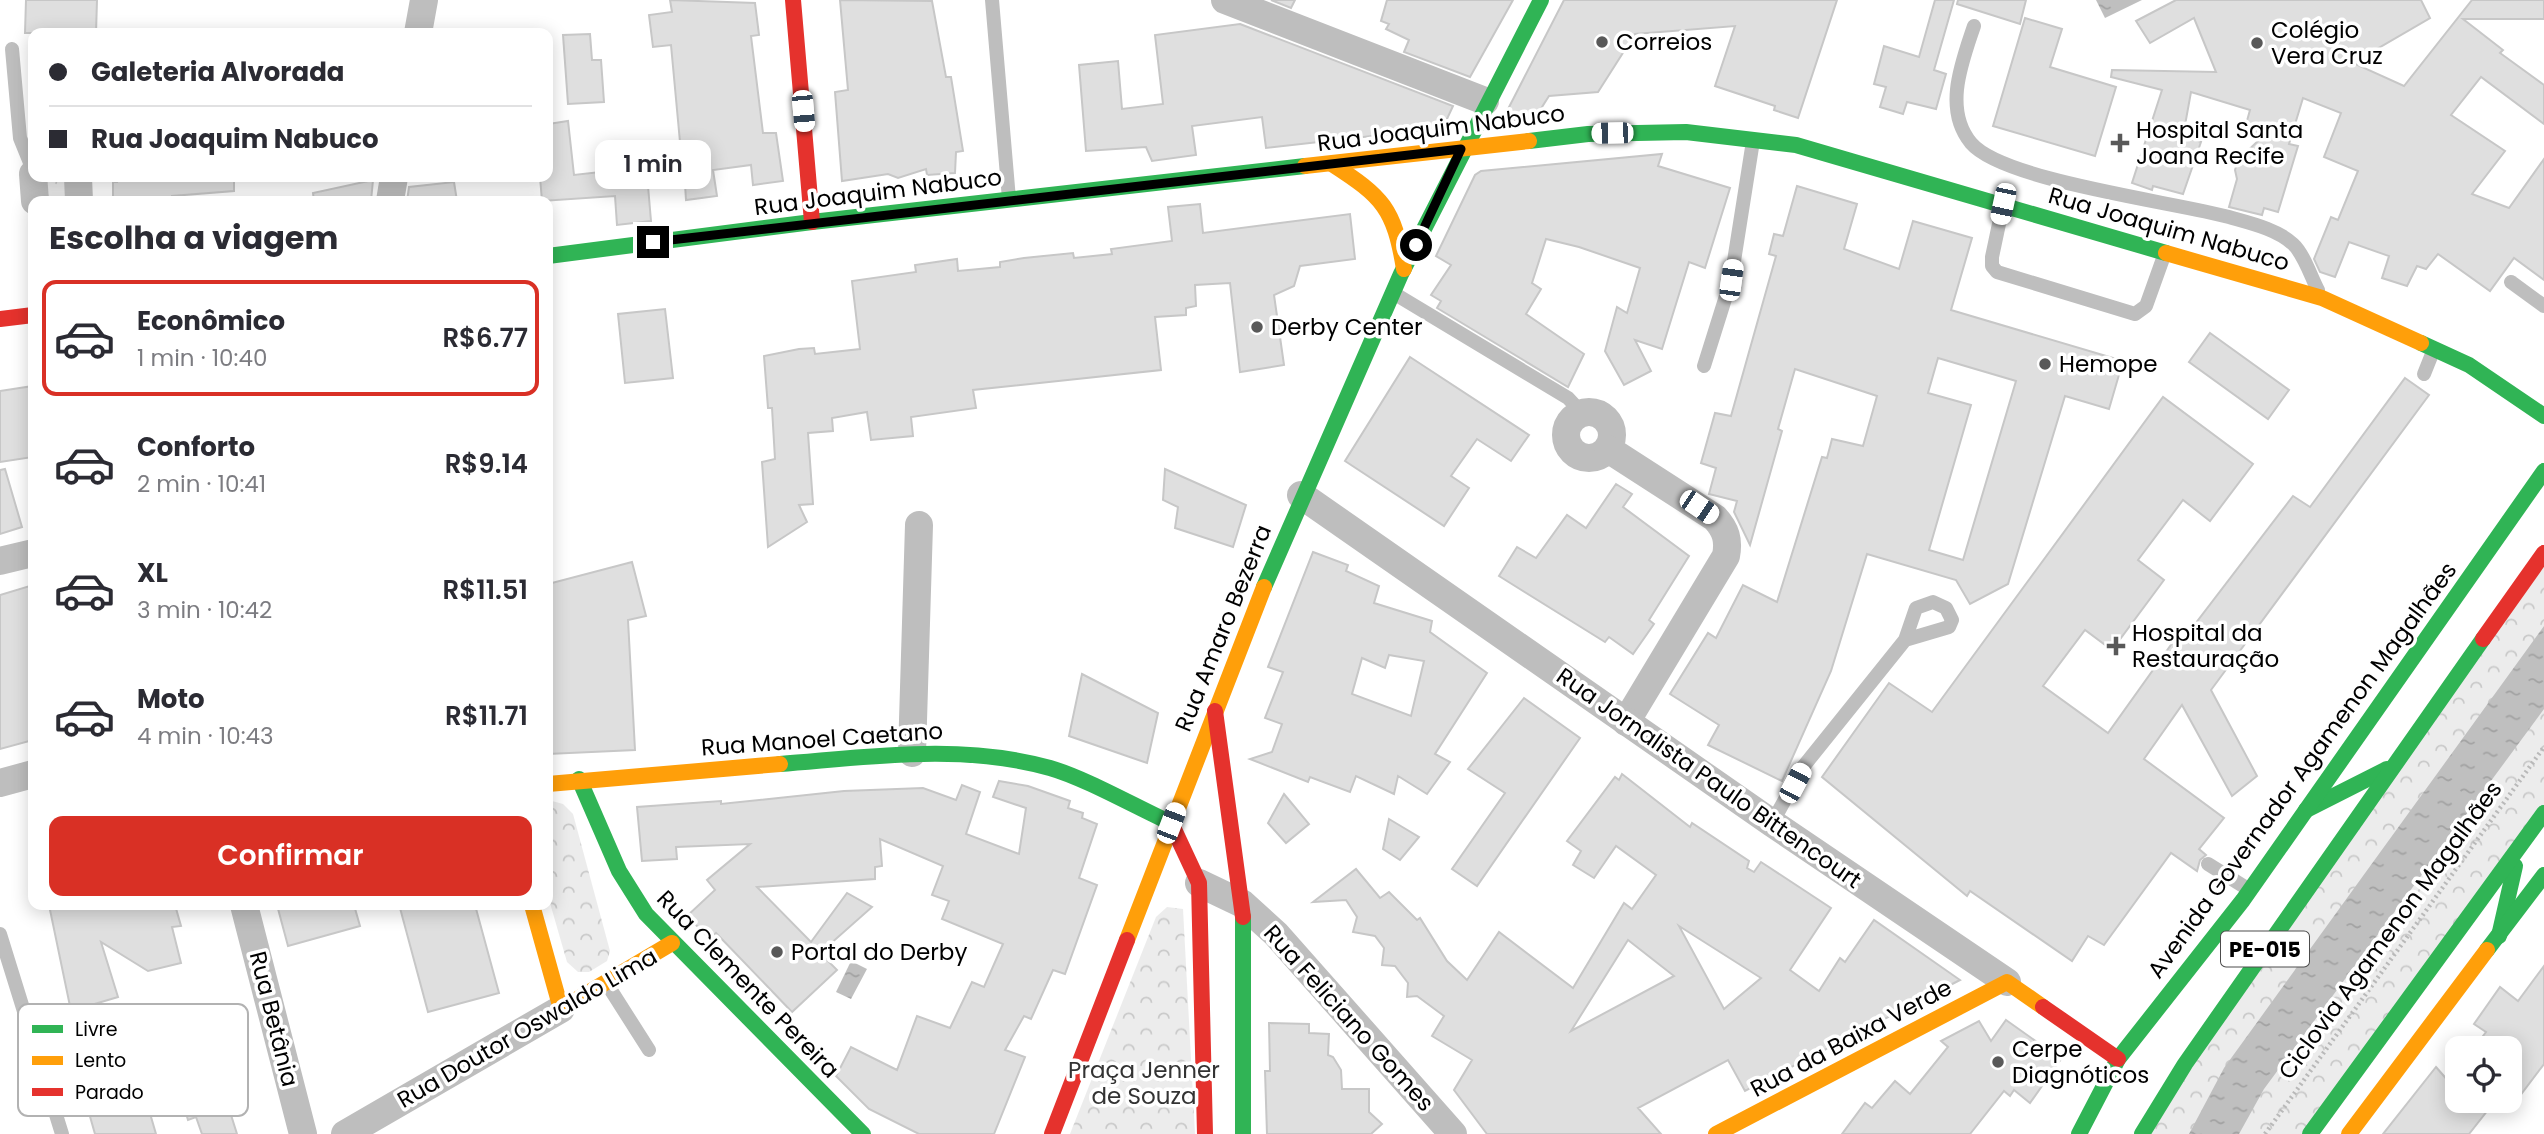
<!DOCTYPE html>
<html lang="pt">
<head>
<meta charset="utf-8">
<style>
  body { margin:0; font-family:Poppins,sans-serif; background:#f7f7f7; color:#2b2b33; height:100vh; display:flex; flex-direction:column; font-size:26px; white-space:nowrap }
  * { box-sizing:border-box; margin:0 }
  p { font-size:23px; color:#7c7c81 }
  .icon { flex:none; width:38px; height:38px; fill:none; stroke:currentColor; stroke-width:2; stroke-linecap:round; stroke-linejoin:round }
  .map { position:relative; flex:1; overflow:hidden }
  .sheet { position:absolute; left:28px; top:196px; width:525px; height:714px; display:flex; flex-direction:column; background:#fff; border-radius:14px; box-shadow:0 4px 18px #0003 }
  .sheet>* { flex:none }
  .top-card { position:absolute; left:28px; top:28px; width:525px; height:154px; border-radius:14px; box-shadow:0 4px 18px #0003; display:grid; align-content:center; height:154px; padding:0 21px; background:#fff }
  .controls { position:absolute; left:2445px; top:1036px; display:grid; gap:14px }
  .controls a { display:grid; place-items:center; width:77px; height:77px; border-radius:14px; background:#fff; box-shadow:0 4px 18px #0003; font-size:35px }
  .end { position:absolute; width:32px; height:32px; margin:-16px; border:9px solid #000; background:#fff; box-shadow:0 0 0 4px #fff }
  .from { border-radius:50% }
  .bubble { position:absolute; height:49px; border-radius:14px; background:#fff; box-shadow:0 4px 18px #0003; font-size:23px; font-weight:600; line-height:49px; text-align:center }
  .car { position:absolute; width:21px; height:42px; margin:-21px -10px; border-radius:9px; box-shadow:0 0 5px 2px #0007; background:linear-gradient(#fff 24%,#345 0 40%,#fff 0 76%,#345 0 86%,#fff 0) }
  .top-card b { display:flex; align-items:center; gap:24px; height:66px; font-size:26px }
  .top-card b+b { border-top:2px solid #e1e1e2 }
  .top-card i { width:18px; height:18px; background:#2b2b33 }
  ul { padding:0; list-style:none }
  li { display:flex; align-items:center; gap:21px; height:116px; margin:0 14px 10px; padding:0 7px; border:4px solid transparent; border-radius:14px }
  li div { flex:1 }
  li b { display:block; font-size:26px }
  li em { font-style:normal; font-weight:600 }
  li.current { border-color:#d93025 }
  li>.icon { width:63px; height:63px; stroke-width:1.5 }
  h2 { padding:0 21px; font-size:32px; line-height:84px }
  .cta { display:flex; gap:14px; margin-top:auto; padding:14px 21px }
  .cta a { flex:1; height:80px; border-radius:14px; background:#d93025; color:#fff; font-size:28px; font-weight:600; line-height:80px; text-align:center }
  .map>svg:first-child { display:block }
  .park { fill:url(#park-crowns) }
  .water { fill:url(#water-ripples) }
  .building { fill:#dfdfdf; stroke:#c7c7c7; stroke-width:2; fill-rule:evenodd }
  .lines { fill:none; stroke-linecap:round; stroke-linejoin:round }
  .path { stroke:#b9b9b9; stroke-width:4.5; stroke-dasharray:2 3.5; stroke-linecap:butt }
  .lane { stroke:#bebebe; stroke-width:14 }
  .street { stroke:#bebebe; stroke-width:28 }
  .fast { stroke:#30b455; stroke-width:16 }
  .slow { stroke:#ff9f0a; stroke-width:16 }
  .jam { stroke:#e5322d; stroke-width:16 }
  .route { stroke:#000; stroke-width:9 }
  .poi-dot { fill:#595959; stroke:#fff; stroke-width:2.5 }
  .labels { text-anchor:middle; dominant-baseline:central; stroke-width:7; stroke-linejoin:round; paint-order:stroke }
  .shield { fill:#fff; stroke:#4c4c4c; stroke-width:2 }
  .shield-label { font-size:21px; font-weight:bold; fill:#000 }
  .poi-label { font-size:23px; fill:#000; stroke:#fff; text-anchor:start }
  .street-label { font-size:23px; fill:#000; stroke:#fff }
  .park-label { font-size:23px; fill:#333; stroke:#fff }
  .key { fill:#fff; stroke:#b2b2b2; stroke-width:2 }
  .key-label { font-size:19px; fill:#000 }
</style>
</head>
<body>
<div class="map">
<svg width="2544" height="1134" viewBox="0 0 2544 1134">
  <defs>
    <pattern id="park-crowns" width="20" height="18" patternUnits="userSpaceOnUse" patternTransform="scale(1.75)"><rect width="20" height="18" fill="#ececec"/><path d="M2 6a3 3 0 1 1 6 0M12 15a3 3 0 1 1 6 0" fill="none" stroke="#c9c9c9"/></pattern>
    <pattern id="water-ripples" width="26" height="14" patternUnits="userSpaceOnUse" patternTransform="scale(1.75)"><rect width="26" height="14" fill="#bfbfbf"/><path d="M2 4q2-2 4 0t4 0M15 11q2-2 4 0t4 0" fill="none" stroke="#a2a2a2"/></pattern>
  </defs>
  <rect width="100%" height="100%" fill="#fff"/>
  <g class="park">
    <polygon points="75,178 76,201 42,201 41,180"/>
    <polygon points="2544,554 2544,813 2310,1134 2142,1134"/>
    <polygon points="552,801 563,804 573,814 610,951 607,961 589,972 578,972 567,962 548,896 548,802"/>
    <polygon points="1167,907 1183,909 1195,1134 1070,1134 1156,917"/>
  </g>
  <g class="water">
    <polygon points="2096,0 2142,0 2105,18"/>
    <polygon points="2544,626 2544,709 2264,1089 2239,1134 2189,1134 2224,1068"/>
    <polygon points="851,961 867,969 851,999 836,992"/>
  </g>
  <g class="building">
    <polygon points="26,0 97,0 96,33 25,33"/>
    <polygon points="670,0 755,3 759,35 751,36 763,133 776,133 783,181 753,185 751,165 713,170 717,196 686,200 685,184 648,186 651,221 617,225 615,196 542,201 540,177 548,177 548,124 568,121 574,175 645,167 643,151 673,150 673,142 680,142 671,45 653,47 649,15 672,12"/>
    <polygon points="840,0 932,1 946,77 951,77 963,151 956,152 955,173 927,175 926,169 898,178 888,174 842,181 835,92 848,90"/>
    <polygon points="1271,0 1295,0 1291,8"/>
    <polygon points="1387,0 1513,0 1470,77 1404,52 1409,40 1386,29 1389,24 1381,21"/>
    <polygon points="1564,0 1837,0 1798,118 1774,110 1775,106 1715,86 1735,26 1635,34 1598,92 1549,96 1535,118 1515,120 1506,113"/>
    <polygon points="1935,0 1954,0 1934,70 1946,74 1936,109 1907,102 1903,114 1880,107 1886,87 1874,84 1884,46 1919,57"/>
    <polygon points="1958,0 2026,0 2020,24 1957,4"/>
    <polygon points="2176,0 2421,0 2430,18 2353,63 2404,86 2472,0 2544,0 2544,19 2463,19 2503,50 2500,53 2544,85 2544,124 2481,77 2451,115 2505,151 2472,194 2509,208 2544,159 2544,280 2514,258 2490,291 2438,254 2426,269 2417,266 2407,286 2382,278 2389,256 2349,242 2335,277 2320,272 2314,259 2331,217 2338,220 2358,171 2324,157 2341,113 2303,98 2289,144 2298,146 2278,212 2264,208 2262,215 2229,207 2237,179 2235,170 2238,160 2260,139 2243,135 2250,110 2191,92 2183,136 2201,142 2183,194 2153,186 2152,190 2132,183 2162,90 2111,77 2112,70 2216,72 2194,18 2150,43 2136,21"/>
    <polygon points="2025,18 2062,29 2050,67 2116,87 2095,156 1993,126"/>
    <polygon points="1240,24 1453,106 1446,121 1434,129 1266,148 1262,117 1192,126 1196,155 1152,161 1146,147 1086,151 1079,65 1118,61 1122,109 1163,104 1155,35"/>
    <polygon points="590,34 592,60 601,60 604,102 568,104 563,35"/>
    <polygon points="1662,154 1658,166 1730,188 1705,268 1689,262 1662,349 1635,340 1651,371 1624,385 1605,351 1617,307 1627,313 1640,268 1579,247 1546,239 1532,283 1541,289 1526,314 1584,354 1568,387 1437,308 1441,301 1431,295 1451,265 1436,256 1475,175 1481,171"/>
    <polygon points="117,177 234,177 234,191 172,196 172,201 113,201 113,182 117,182"/>
    <polygon points="373,180 371,201 314,201 313,193"/>
    <polygon points="454,182 457,201 407,201 409,187"/>
    <path d="M 1797,186 L 1857,204 L 1844,249 L 1899,269 L 1913,221 L 1972,238 L 1951,310 L 2123,361 L 2109,409 L 2065,396 L 2008,584 L 1970,604 L 1956,580 L 1867,554 L 1831,671 L 1782,781 L 1708,745 L 1719,725 L 1670,694 L 1708,633 L 1716,638 L 1743,585 L 1777,602 L 1822,457 L 1827,458 L 1832,439 L 1863,446 L 1877,396 L 1795,369 L 1778,429 L 1782,431 L 1750,545 L 1734,512 L 1737,501 L 1709,494 L 1716,468 L 1701,463 L 1715,413 L 1731,416 L 1776,256 L 1769,254 L 1774,234 L 1783,236 ZM 1938,358 L 2016,381 L 1963,560 L 1929,550 L 1971,405 L 1928,393 Z"/>
    <polygon points="1200,204 1203,233 1350,214 1355,259 1300,266 1294,286 1274,295 1284,365 1240,372 1230,283 1195,285 1196,306 1186,308 1186,315 1155,317 1161,370 973,390 976,408 911,417 913,436 871,440 867,412 832,418 833,431 808,433 813,504 799,505 807,522 768,547 762,462 775,459 772,408 768,408 764,356 799,349 814,348 815,354 860,349 852,281 916,272 915,265 957,259 958,271 1000,267 1000,262 1024,258 1073,253 1074,258 1112,254 1111,249 1172,241 1168,207"/>
    <polygon points="665,309 673,378 625,383 618,314"/>
    <polygon points="2210,333 2289,390 2268,419 2189,362"/>
    <polygon points="1410,357 1529,435 1511,461 1477,439 1451,476 1469,488 1444,526 1345,461"/>
    <polygon points="2405,378 2429,395 2211,690 2257,776 2232,796 2182,705 2144,759 2224,818 2199,849 2206,855 2200,860 2197,871 2171,853 2104,945 2088,936 2072,961 1970,891 1967,896 1822,777 1889,683 1932,712 2163,397 2253,464 2210,521 2183,500 2138,560 2164,580 2112,650 2085,630 2043,686 2108,733 2173,642 2182,641 2293,496 2310,507"/>
    <polygon points="33,386 33,457 0,462 0,391"/>
    <polygon points="5,469 22,527 0,534 0,470"/>
    <polygon points="1165,469 1246,505 1233,547 1175,528 1178,507 1163,500"/>
    <polygon points="1616,484 1632,494 1623,507 1689,556 1649,620 1654,624 1633,654 1609,637 1605,642 1499,576 1517,547 1536,558 1567,515 1586,528"/>
    <path d="M 1313,552 L 1348,565 L 1346,571 L 1379,586 L 1374,603 L 1432,621 L 1430,632 L 1487,673 L 1435,754 L 1450,762 L 1427,794 L 1398,776 L 1394,794 L 1356,776 L 1350,792 L 1310,777 L 1308,782 L 1250,759 L 1272,752 L 1282,724 L 1265,718 L 1283,672 L 1268,667 ZM 1389,655 L 1424,661 L 1411,716 L 1352,694 L 1362,658 L 1385,668 Z"/>
    <polygon points="632,562 646,616 628,620 635,750 548,754 548,584"/>
    <polygon points="33,585 33,740 0,749 0,595"/>
    <polygon points="1082,674 1158,713 1147,763 1069,736"/>
    <polygon points="1524,698 1580,738 1477,886 1452,869 1505,793 1468,769"/>
    <path d="M 1622,774 L 1690,827 L 1692,823 L 1749,861 L 1747,868 L 1754,872 L 1761,862 L 1831,908 L 1790,970 L 1819,991 L 1840,958 L 1845,962 L 1874,920 L 1960,980 L 1745,1091 L 1728,1060 L 1638,1108 L 1661,1134 L 1487,1134 L 1454,1090 L 1472,1060 L 1432,1036 L 1444,1016 L 1417,996 L 1407,997 L 1408,983 L 1395,966 L 1382,965 L 1384,948 L 1375,936 L 1353,932 L 1357,917 L 1346,900 L 1313,902 L 1356,869 L 1380,898 L 1389,892 L 1417,920 L 1420,918 L 1447,961 L 1467,980 L 1499,932 L 1573,988 L 1624,903 L 1632,909 L 1656,875 L 1616,846 L 1594,878 L 1573,865 L 1581,851 L 1567,841 L 1615,777 L 1619,780 ZM 1679,926 L 1761,978 L 1724,1009 ZM 1628,940 L 1674,976 L 1571,1031 Z"/>
    <polygon points="999,781 1028,786 1070,801 1068,808 1083,813 1082,818 1097,824 1079,878 1097,885 1065,974 1053,970 1031,1019 1024,1016 1005,1050 1025,1057 994,1134 919,1134 869,1109 836,1076 851,1047 897,1070 917,1016 950,1028 972,982 984,987 1003,944 942,919 949,901 932,895 943,866 880,839 882,866 875,867 875,879 757,887 811,942 847,893 872,907 820,953 837,970 792,1012 716,933 710,939 687,916 715,890 707,880 750,844 676,847 677,859 642,861 637,807 721,801 721,804 844,791 923,788 956,800 962,785 980,792 966,834 1019,854 1026,808 993,797"/>
    <polygon points="1284,794 1309,824 1286,843 1268,823"/>
    <polygon points="1389,819 1419,837 1400,860 1383,849"/>
    <polygon points="49,905 175,905 181,926 172,927 181,963 148,971 101,942 118,997 71,1011"/>
    <polygon points="277,905 354,905 360,926 288,946"/>
    <polygon points="411,905 475,905 499,993 428,1012 400,908"/>
    <polygon points="2544,966 2544,1064 2510,1109 2510,1048 2474,1048 2486,1032 2474,1024 2500,987 2518,1001"/>
    <polygon points="2006,1020 2061,1059 2030,1103 2014,1090 2010,1096 2004,1091 1970,1134 1842,1134 1865,1103 1872,1108 1895,1081 1910,1094 1948,1047 1941,1041 1979,1021 1991,1041"/>
    <polygon points="1269,1023 1309,1024 1309,1033 1329,1034 1328,1055 1333,1057 1341,1070 1342,1089 1369,1089 1369,1112 1382,1124 1371,1134 1267,1134 1265,1071 1270,1071"/>
    <polygon points="126,1031 156,1134 95,1134 89,1113 96,1111 77,1045"/>
    <polygon points="210,1048 237,1134 202,1134 196,1117 188,1120 179,1090 186,1087 176,1059"/>
    <polygon points="2436,1067 2457,1091 2457,1101 2495,1101 2469,1134 2383,1134"/>
  </g>
  <g class="lines">
    <polyline class="path" points="2265,1134 2544,747"/>
    <g class="lane">
      <polyline points="992,0 1009,199"/>
      <path d="M 1974,26 C 1962,62 1943,109 1971,143 C 2003,181 2175,202 2229,217 C 2250,223 2277,229 2293,244 C 2304,254 2311,277 2318,290"/>
      <polyline points="12,49 20,138 33,170"/>
      <polyline points="2003,205 1992,257 1992,266 1997,272 2135,314 2146,306 2165,253"/>
      <polyline points="2511,282 2544,306"/>
      <polyline points="1395,294 1568,398 1582,413"/>
      <polyline points="1704,366 1731,280 1753,141"/>
      <polyline points="2424,374 2434,349"/>
      <polyline points="1772,823 1803,767 1905,640 1916,608 1933,602 1946,608 1952,620 1949,627 1905,640"/>
      <polyline points="2208,864 2248,889"/>
      <polyline points="0,934 62,1134"/>
      <polyline points="607,984 649,1050"/>
    </g>
    <g class="street">
      <polyline points="1225,0 1485,101"/>
      <polyline points="418,33 424,0"/>
      <polyline points="33,174 35,201"/>
      <polyline points="78,177 79,201"/>
      <polyline points="390,201 394,177"/>
      <circle cx="1589" cy="435" r="23"/>
      <path d="M 1608,449 L 1715,518 C 1726,530 1729,540 1726,556 L 1626,722"/>
      <polyline points="1301,495 1772,823 2007,982"/>
      <polyline points="0,561 33,553"/>
      <polyline points="912,753 919,525"/>
      <polyline points="0,783 33,774"/>
      <polyline points="1199,883 1243,904 1276,934 1453,1134"/>
      <polyline points="244,905 303,1134"/>
      <polyline points="345,1134 561,1009"/>
    </g>
    <g class="fast">
      <polyline points="1529,141 1588,134 1686,132 1796,145 2166,253"/>
      <polyline points="548,256 812,222 1305,166"/>
      <polyline points="2421,343 2469,365 2544,416"/>
      <polyline points="1264,587 1401,274 1541,0"/>
      <path d="M 780,764 C 870,757 961,743 1050,768 C 1085,778 1136,807 1171,823"/>
      <polyline points="579,779 619,871 646,914 863,1134"/>
      <polyline points="2306,810 2387,769"/>
      <polyline points="1243,917 1243,1134"/>
      <polyline points="2499,936 2515,866"/>
      <polyline points="2487,950 2544,875"/>
      <polyline points="2079,1134 2118,1059 2243,900 2544,471"/>
      <polyline points="2142,1134 2185,1064 2483,639"/>
      <polyline points="2310,1134 2544,813"/>
    </g>
    <g class="slow">
      <path d="M 1332,164 C 1383,197 1394,208 1404,269"/>
      <polyline points="1305,166 1529,141"/>
      <polyline points="2166,253 2322,298 2421,343"/>
      <polyline points="548,784 780,764"/>
      <polyline points="532,905 561,1009 672,943"/>
      <polyline points="1127,940 1264,587"/>
      <polyline points="1716,1134 2007,982 2043,1007"/>
      <polyline points="2349,1134 2487,950"/>
    </g>
    <g class="jam">
      <polyline points="793,0 812,222"/>
      <polyline points="0,319 33,315"/>
      <polyline points="2483,639 2544,553"/>
      <polyline points="1215,711 1243,917"/>
      <polyline points="1171,823 1199,883 1205,1134"/>
      <polyline points="2043,1007 2118,1059"/>
      <polyline points="1052,1134 1127,940"/>
    </g>
  </g>
  <g class="lines">
    <polyline class="route" points="653,242 1461,149 1416,245"/>
  </g>
  <g class="poi-dot">
    <circle cx="1602" cy="42" r="7"/>
    <circle cx="2257" cy="43" r="7"/>
    <path d="M2116.5 132.5h7v7h7v7h-7v7h-7v-7h-7v-7h7z"/>
    <circle cx="1257" cy="327" r="7"/>
    <circle cx="2045" cy="364" r="7"/>
    <path d="M2112.5 635.5h7v7h7v7h-7v7h-7v-7h-7v-7h7z"/>
    <circle cx="777" cy="952" r="7"/>
    <circle cx="1998" cy="1062" r="7"/>
  </g>
  <g class="labels">
    <rect class="shield" x="2221" y="931.5" width="88" height="35" rx="5"/>
    <g class="shield-label">
      <text x="2265" y="949">PE-015</text>
    </g>
    <g class="poi-label">
      <text x="2271" y="30">Colégio<tspan x="2271" dy="26">Vera Cruz</tspan></text>
      <text x="1616" y="42">Correios</text>
      <text x="2136" y="130">Hospital Santa<tspan x="2136" dy="26">Joana Recife</tspan></text>
      <text x="1271" y="327">Derby Center</text>
      <text x="2059" y="364">Hemope</text>
      <text x="2132" y="633">Hospital da<tspan x="2132" dy="26">Restauração</tspan></text>
      <text x="791" y="952">Portal do Derby</text>
      <text x="2012" y="1049">Cerpe<tspan x="2012" dy="26">Diagnóticos</tspan></text>
    </g>
    <g class="street-label">
      <text transform="translate(1441 128) rotate(-7)">Rua Joaquim Nabuco</text>
      <text transform="translate(878 192) rotate(-7)">Rua Joaquim Nabuco</text>
      <text transform="translate(2169 229) rotate(16)">Rua Joaquim Nabuco</text>
      <text transform="translate(1223 628) rotate(-68)">Rua Amaro Bezerra</text>
      <text transform="translate(822 739) rotate(-4)">Rua Manoel Caetano</text>
      <text transform="translate(2302 770) rotate(-54)">Avenida Governador Agamenon Magalhães</text>
      <text transform="translate(1709 778) rotate(35)">Rua Jornalista Paulo Bittencourt</text>
      <text transform="translate(2390 930) rotate(-54)">Ciclovia Agamenon Magalhães</text>
      <text transform="translate(748 984) rotate(46)">Rua Clemente Pereira</text>
      <text transform="translate(1349 1018) rotate(48)">Rua Feliciano Gomes</text>
      <text transform="translate(274 1019) rotate(76)">Rua Betânia</text>
      <text transform="translate(527 1028) rotate(-30)">Rua Doutor Oswaldo Lima</text>
      <text transform="translate(1851 1038) rotate(-28)">Rua da Baixa Verde</text>
    </g>
    <g class="park-label">
      <text x="1144" y="1070">Praça Jenner<tspan x="1144" dy="26">de Souza</tspan></text>
    </g>
  </g>
  <rect x="18" y="1004" width="230" height="112" rx="10" class="key"/>
  <rect x="32" y="1025" width="31" height="8" fill="#30b455"/>
  <rect x="32" y="1056" width="31" height="9" fill="#ff9f0a"/>
  <rect x="32" y="1088" width="31" height="8" fill="#e5322d"/>
  <g class="key-label">
    <text x="75" y="1036">Livre</text>
    <text x="75" y="1067">Lento</text>
    <text x="75" y="1099">Parado</text>
  </g>
</svg>
<div class="controls">
<a><svg class="icon" aria-label="locate" viewBox="0 0 24 24"><circle cx="12" cy="12" r="6"/><path d="M12 2v4M12 18v4M2 12h4M18 12h4"/></svg></a>
</div>
<i class="end from" style="left:1416px;top:245px"></i>
<i class="end" style="left:653px;top:242px"></i>
<div class="bubble" style="left:595px;top:140px;width:116px">1 min</div>
<i class="car" style="left:803px;top:111px;rotate:175deg"></i>
<i class="car" style="left:1612px;top:133px;rotate:269deg"></i>
<i class="car" style="left:2003px;top:204px;rotate:192deg"></i>
<i class="car" style="left:1731px;top:280px;rotate:8deg"></i>
<i class="car" style="left:1699px;top:507px;rotate:124deg"></i>
<i class="car" style="left:1795px;top:783px;rotate:28deg"></i>
<i class="car" style="left:1171px;top:823px;rotate:21deg"></i>
<div class="top-card">
<b><i class="from"></i>Galeteria Alvorada</b>
<b><i></i>Rua Joaquim Nabuco</b>
</div>
<section class="sheet">
<h2>Escolha a viagem</h2>
<ul>
<li class="current"><svg class="icon" aria-label="car" viewBox="0 0 24 24"><path d="M5 17H2v-5l4-1 3-4h7l3 4 3 1v5h-3M9 17h6M6 11h13"/><circle cx="7" cy="17" r="2"/><circle cx="17" cy="17" r="2"/></svg><div><b>Econômico</b><p>1 min · 10:40</p></div><em>R$6.77</em></li>
<li><svg class="icon" aria-label="car" viewBox="0 0 24 24"><path d="M5 17H2v-5l4-1 3-4h7l3 4 3 1v5h-3M9 17h6M6 11h13"/><circle cx="7" cy="17" r="2"/><circle cx="17" cy="17" r="2"/></svg><div><b>Conforto</b><p>2 min · 10:41</p></div><em>R$9.14</em></li>
<li><svg class="icon" aria-label="car" viewBox="0 0 24 24"><path d="M5 17H2v-5l4-1 3-4h7l3 4 3 1v5h-3M9 17h6M6 11h13"/><circle cx="7" cy="17" r="2"/><circle cx="17" cy="17" r="2"/></svg><div><b>XL</b><p>3 min · 10:42</p></div><em>R$11.51</em></li>
<li><svg class="icon" aria-label="car" viewBox="0 0 24 24"><path d="M5 17H2v-5l4-1 3-4h7l3 4 3 1v5h-3M9 17h6M6 11h13"/><circle cx="7" cy="17" r="2"/><circle cx="17" cy="17" r="2"/></svg><div><b>Moto</b><p>4 min · 10:43</p></div><em>R$11.71</em></li>
</ul>
<div class="cta"><a>Confirmar</a></div>
</section>
</div>
</body>
</html>
